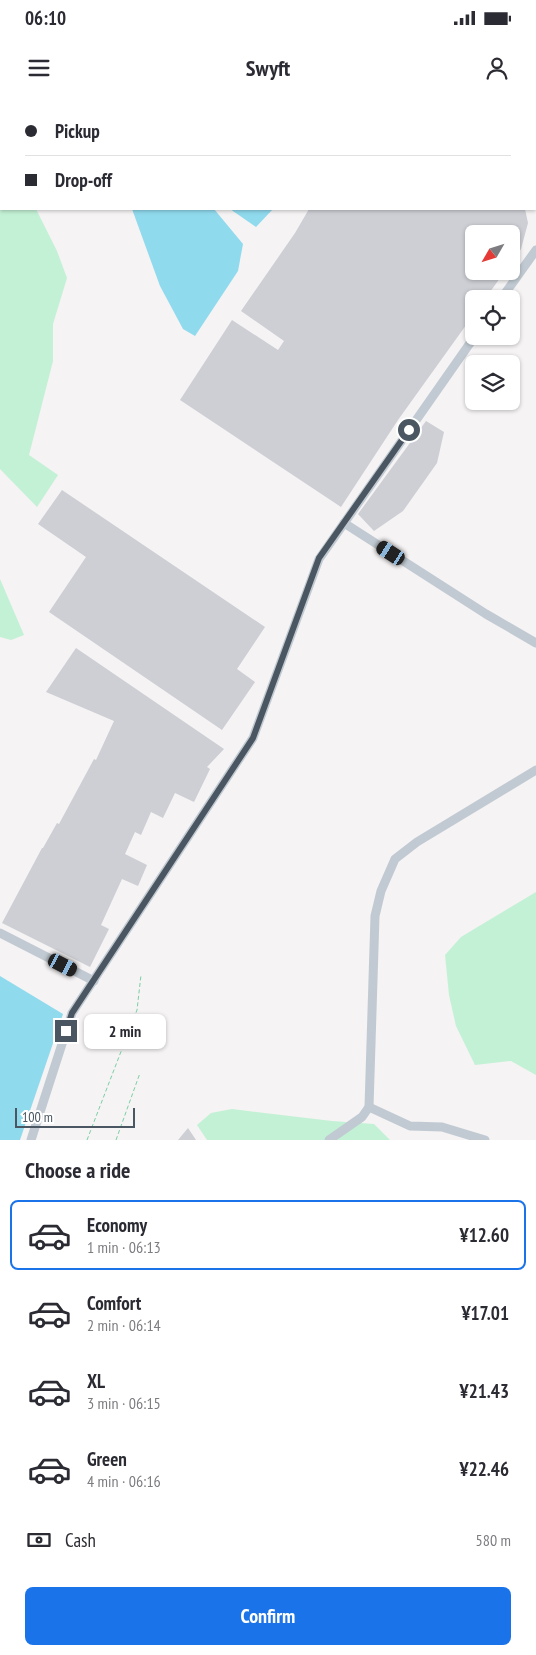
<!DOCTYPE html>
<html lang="en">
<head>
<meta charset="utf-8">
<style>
  body { margin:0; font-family:"PT Sans Narrow",sans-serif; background:#f7f7f7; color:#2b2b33; height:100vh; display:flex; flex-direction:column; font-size:19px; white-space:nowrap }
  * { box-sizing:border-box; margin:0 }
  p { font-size:16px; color:#7c7c81 }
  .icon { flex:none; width:28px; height:28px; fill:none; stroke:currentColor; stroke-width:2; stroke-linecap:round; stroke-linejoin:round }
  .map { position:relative; height:1040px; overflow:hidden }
  .sheet { display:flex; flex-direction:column; background:#fff; flex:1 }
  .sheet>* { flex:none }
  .hud { position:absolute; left:0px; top:0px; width:536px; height:110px; box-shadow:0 1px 4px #0004; display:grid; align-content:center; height:110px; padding:0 25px; background:#fff }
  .needle { width:32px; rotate:231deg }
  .tools { position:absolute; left:465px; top:125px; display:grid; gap:10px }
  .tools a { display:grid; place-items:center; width:55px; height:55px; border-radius:8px; background:#fff; box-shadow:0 1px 4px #0004; font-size:25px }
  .scale { position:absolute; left:15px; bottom:12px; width:120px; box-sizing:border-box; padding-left:5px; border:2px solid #4a5661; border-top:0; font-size:14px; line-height:18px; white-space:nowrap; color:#4a5661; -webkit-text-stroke:4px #fff; paint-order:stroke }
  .end { position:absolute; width:22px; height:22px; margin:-11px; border:6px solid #4a5661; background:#fff; box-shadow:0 0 0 2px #fff }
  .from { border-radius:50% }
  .bubble { position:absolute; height:35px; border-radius:8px; background:#fff; box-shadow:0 1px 4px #0004; font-size:16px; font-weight:800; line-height:35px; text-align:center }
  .car { position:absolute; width:15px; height:30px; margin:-15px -8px; border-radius:6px; box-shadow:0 0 4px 1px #0007; background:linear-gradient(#222 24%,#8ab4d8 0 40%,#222 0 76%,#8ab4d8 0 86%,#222 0) }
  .hud b { display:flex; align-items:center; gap:18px; height:48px; font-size:19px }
  .hud b+b { border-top:1px solid #e1e1e2 }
  .hud i { width:12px; height:12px; background:#2b2b33 }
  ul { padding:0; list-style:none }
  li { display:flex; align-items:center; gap:15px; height:70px; margin:0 10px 8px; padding:0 15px; border:2px solid transparent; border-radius:8px }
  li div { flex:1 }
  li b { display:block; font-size:19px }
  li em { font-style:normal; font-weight:800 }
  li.selected { border-color:#1a73e8 }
  li>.icon { width:45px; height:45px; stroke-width:1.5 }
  h2 { padding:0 25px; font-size:22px; line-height:60px }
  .pay { display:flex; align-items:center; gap:12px; height:55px; padding:0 25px; font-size:19px }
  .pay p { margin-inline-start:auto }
  .button { display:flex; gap:10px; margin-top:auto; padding:10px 25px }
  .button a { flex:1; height:58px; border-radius:8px; background:#1a73e8; color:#fff; font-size:20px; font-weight:800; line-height:58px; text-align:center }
  .status { display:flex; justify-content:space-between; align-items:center; height:35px; padding:0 25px; background:#fff; direction:ltr }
  .status svg { height:14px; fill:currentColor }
  header { display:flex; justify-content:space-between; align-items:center; height:65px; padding:0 25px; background:#fff; font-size:22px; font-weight:800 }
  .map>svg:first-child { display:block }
  .green { fill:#c3f1d5 }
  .water { fill:#90daee }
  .building { fill:#cdcfd5 }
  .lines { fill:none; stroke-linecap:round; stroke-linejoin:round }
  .path { stroke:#7ad0a6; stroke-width:1; stroke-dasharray:4 2.5; stroke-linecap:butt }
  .street { stroke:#c1cad2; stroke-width:9 }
  .secondary { stroke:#c1cbd6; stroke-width:11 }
  .route { stroke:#4a5661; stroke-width:6 }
</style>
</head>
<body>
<div class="status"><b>06:10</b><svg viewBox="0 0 49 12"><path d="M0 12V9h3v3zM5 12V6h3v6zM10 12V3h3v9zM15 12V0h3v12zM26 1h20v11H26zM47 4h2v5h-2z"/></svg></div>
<header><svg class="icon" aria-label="menu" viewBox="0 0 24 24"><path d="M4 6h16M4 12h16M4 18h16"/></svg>Swyft<svg class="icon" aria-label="person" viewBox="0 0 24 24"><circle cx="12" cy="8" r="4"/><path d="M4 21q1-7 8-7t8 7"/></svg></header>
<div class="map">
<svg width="536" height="1040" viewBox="0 0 536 1040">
  <rect width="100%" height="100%" fill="#f5f3f3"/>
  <g class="green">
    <polygon points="0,0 56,1 1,1 1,109 36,109 57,151 67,178 53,224 53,261 29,355 58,375 37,407 0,369"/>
    <polygon points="0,479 24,535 11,540 0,537"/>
    <polygon points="536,792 536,975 511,961 475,965 456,926 449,895 445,855 461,837"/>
    <polygon points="232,1009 332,1021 374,1024 390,1040 207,1040 197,1025 211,1013"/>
  </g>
  <g class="water">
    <polygon points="132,109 214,109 243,144 238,171 195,236 183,229 160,186"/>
    <polygon points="230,109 273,109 256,127"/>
    <polygon points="0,876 63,914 20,1040 0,1040"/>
  </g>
  <g class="building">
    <polygon points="309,109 525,109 528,123 521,149 511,163 511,134 474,134 474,171 505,171 485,199 474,199 474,214 398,320 341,407 180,300 232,220 278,250 284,241 241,211 295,133"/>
    <polygon points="426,321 444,332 437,363 403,411 374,431 358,414"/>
    <polygon points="62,390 265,527 237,569 255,582 222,630 49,512 86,457 38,424"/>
    <polygon points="76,548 224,649 207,667 210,669 194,702 175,693 163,718 151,712 141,735 135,732 125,754 147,765 138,786 122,779 101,825 109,829 90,867 2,823 42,748 43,748 57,723 59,724 94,659 96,660 114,621 46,592"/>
    <polygon points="188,1028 196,1040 178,1040"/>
  </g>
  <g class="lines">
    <g class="path">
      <polyline points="36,1 37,0"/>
      <polyline points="0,77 1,75"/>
      <polyline points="87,1040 137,910 141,875"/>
      <polyline points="116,1040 140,973"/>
    </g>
    <g class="street">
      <polyline points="501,199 536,150"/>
      <polyline points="344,423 486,514 536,543"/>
      <polyline points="0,833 94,881"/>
      <polyline points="369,1007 410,1026 442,1027 485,1040"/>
      <polyline points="31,1040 72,913 253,638 319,459 475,236"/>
      <polyline points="329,1040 362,1017 369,1007 375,816 381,791 395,759 417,742 536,670"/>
    </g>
    <g class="secondary">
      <polyline points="261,0 265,1"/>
      <polyline points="335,0 338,1"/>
      <polyline points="528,1 532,0"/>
      <polyline points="535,69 536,69"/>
    </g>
  </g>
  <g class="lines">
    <polyline class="route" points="66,931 72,913 253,638 319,458 409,330"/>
  </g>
</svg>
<div class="tools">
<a><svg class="needle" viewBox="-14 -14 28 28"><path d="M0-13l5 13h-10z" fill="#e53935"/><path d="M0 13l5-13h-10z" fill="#7c7c81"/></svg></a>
<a><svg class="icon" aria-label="locate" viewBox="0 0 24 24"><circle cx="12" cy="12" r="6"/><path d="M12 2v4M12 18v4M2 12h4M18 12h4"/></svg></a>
<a><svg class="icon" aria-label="layers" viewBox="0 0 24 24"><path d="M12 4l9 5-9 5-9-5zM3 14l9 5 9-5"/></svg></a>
</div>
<div class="scale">100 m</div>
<i class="end from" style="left:409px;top:330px"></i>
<i class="end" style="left:66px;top:931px"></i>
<div class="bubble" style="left:84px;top:914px;width:82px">2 min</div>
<i class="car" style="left:391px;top:453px;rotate:303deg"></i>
<i class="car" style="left:63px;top:865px;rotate:117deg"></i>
<div class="hud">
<b><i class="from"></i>Pickup</b>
<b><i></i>Drop-off</b>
</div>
</div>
<section class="sheet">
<h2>Choose a ride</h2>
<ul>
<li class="selected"><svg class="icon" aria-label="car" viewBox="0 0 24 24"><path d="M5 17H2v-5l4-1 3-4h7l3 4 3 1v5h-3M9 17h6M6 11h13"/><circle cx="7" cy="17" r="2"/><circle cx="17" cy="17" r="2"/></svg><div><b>Economy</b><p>1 min · 06:13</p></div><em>¥12.60</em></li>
<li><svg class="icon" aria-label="car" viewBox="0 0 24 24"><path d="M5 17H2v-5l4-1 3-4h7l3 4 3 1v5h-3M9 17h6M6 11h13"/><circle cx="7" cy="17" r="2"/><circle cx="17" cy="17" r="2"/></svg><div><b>Comfort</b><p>2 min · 06:14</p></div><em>¥17.01</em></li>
<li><svg class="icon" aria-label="car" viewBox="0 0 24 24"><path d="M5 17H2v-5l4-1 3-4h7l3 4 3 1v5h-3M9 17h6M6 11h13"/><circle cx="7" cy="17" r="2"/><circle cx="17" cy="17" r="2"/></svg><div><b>XL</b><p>3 min · 06:15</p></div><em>¥21.43</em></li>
<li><svg class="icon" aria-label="car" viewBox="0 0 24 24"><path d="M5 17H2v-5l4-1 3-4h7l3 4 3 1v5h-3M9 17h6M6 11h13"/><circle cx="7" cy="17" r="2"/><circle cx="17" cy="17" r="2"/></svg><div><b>Green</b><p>4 min · 06:16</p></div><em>¥22.46</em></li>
</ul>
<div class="pay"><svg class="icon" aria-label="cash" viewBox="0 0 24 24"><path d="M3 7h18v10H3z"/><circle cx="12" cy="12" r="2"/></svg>Cash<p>580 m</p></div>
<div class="button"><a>Confirm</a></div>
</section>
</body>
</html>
